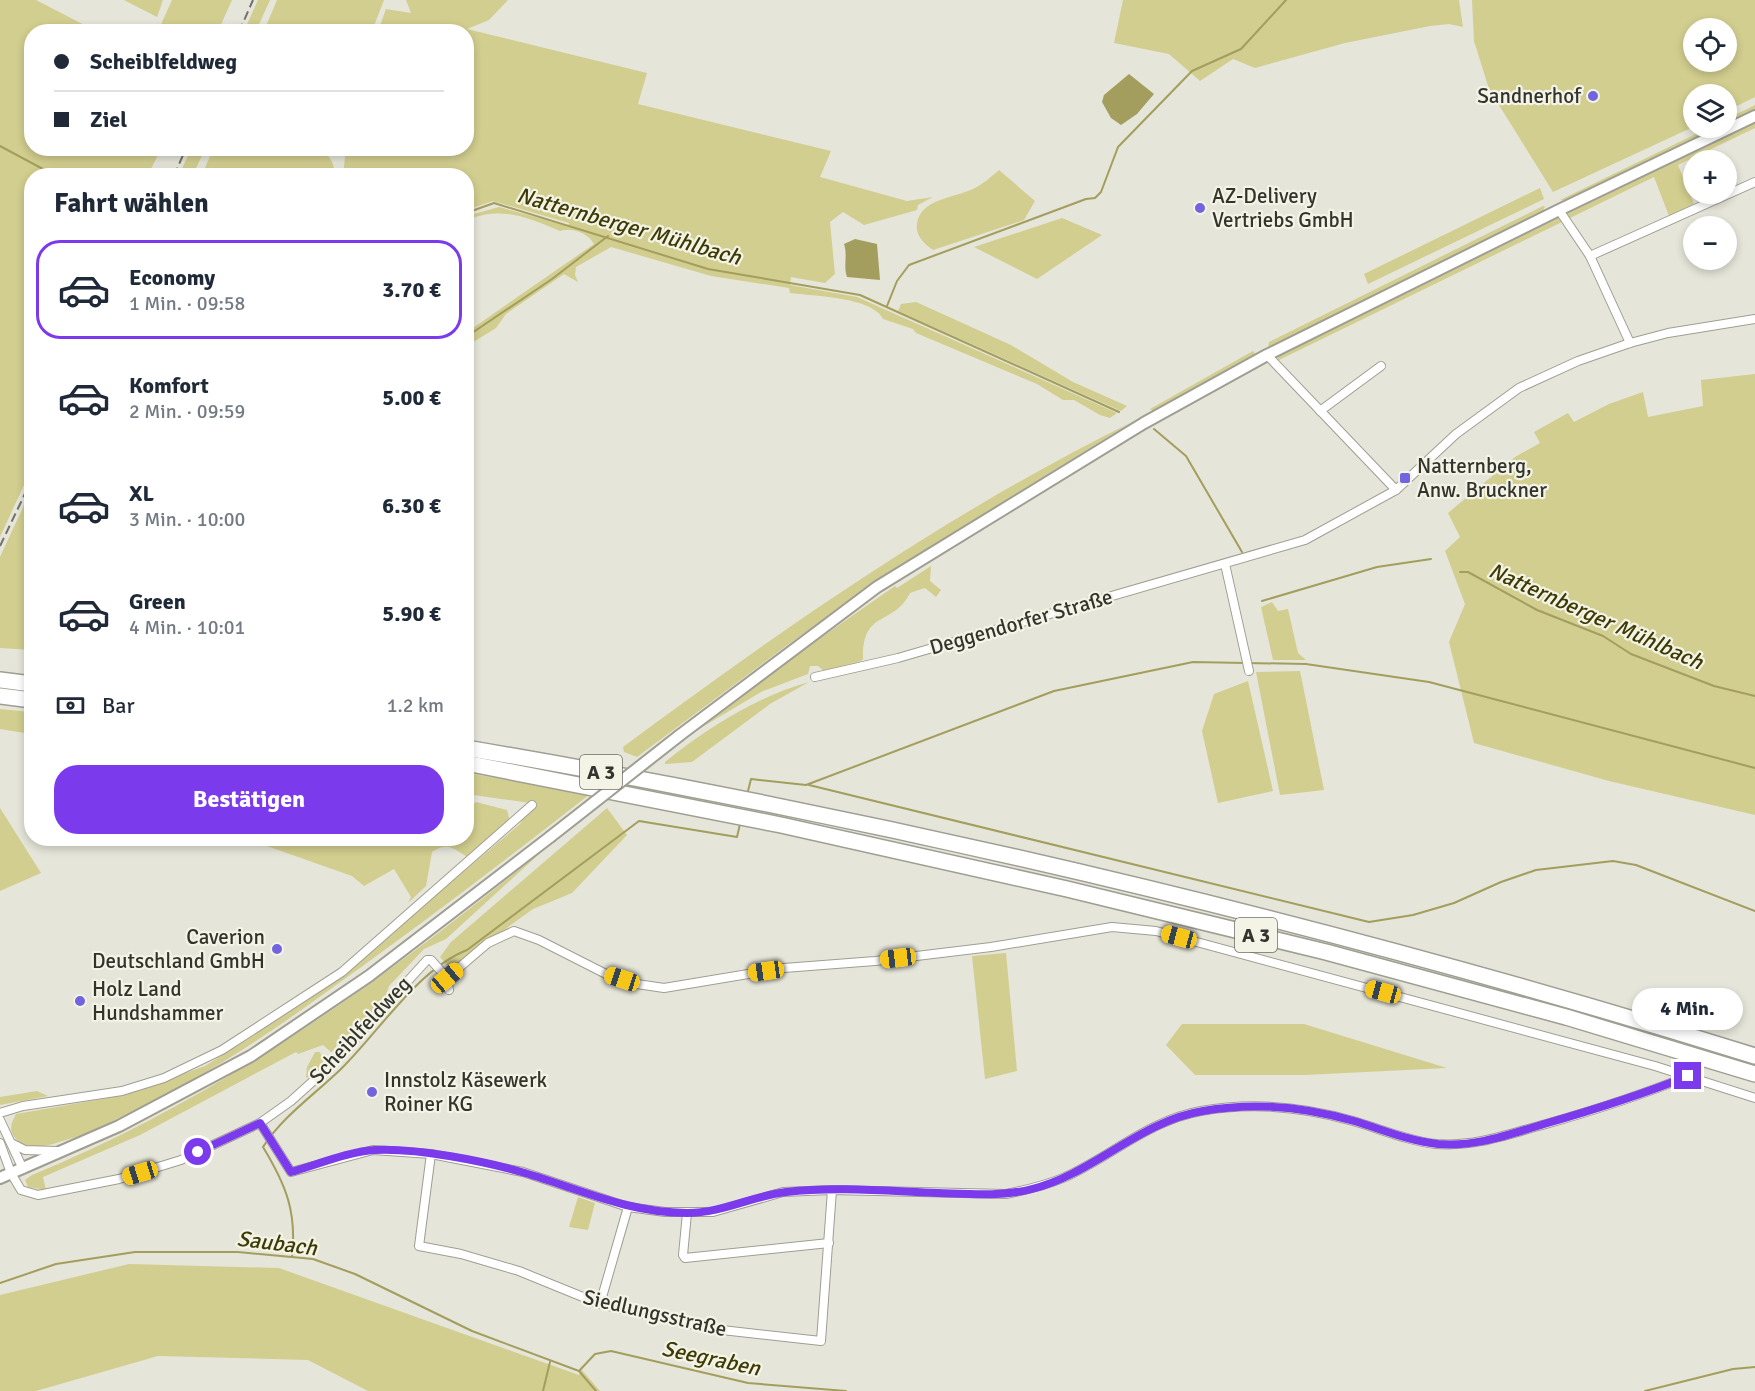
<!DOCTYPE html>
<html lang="de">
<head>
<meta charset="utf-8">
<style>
  body { margin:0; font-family:Signika,sans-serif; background:#f2f2f3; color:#1f2937; height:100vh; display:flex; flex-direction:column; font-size:22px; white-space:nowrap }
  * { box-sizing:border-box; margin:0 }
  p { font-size:20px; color:#747a83 }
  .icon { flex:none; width:33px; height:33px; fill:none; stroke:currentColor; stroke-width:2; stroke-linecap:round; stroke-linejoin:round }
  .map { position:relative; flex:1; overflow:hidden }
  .side { position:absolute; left:24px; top:168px; width:450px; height:678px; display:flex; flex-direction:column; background:#fff; border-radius:24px; box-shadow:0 3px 9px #0003 }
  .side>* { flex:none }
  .top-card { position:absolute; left:24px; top:24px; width:450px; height:132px; border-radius:24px; box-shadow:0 3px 9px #0003; display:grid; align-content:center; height:132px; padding:0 30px; background:#fff }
  .tools { position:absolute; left:1683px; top:18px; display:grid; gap:12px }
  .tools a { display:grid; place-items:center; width:54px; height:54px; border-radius:50%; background:#fff; box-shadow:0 3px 9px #0003; font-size:30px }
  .end { position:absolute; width:27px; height:27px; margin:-14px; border:8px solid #7c3aed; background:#fff; box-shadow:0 0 0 3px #fff }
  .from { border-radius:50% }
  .bubble { position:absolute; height:42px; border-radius:21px; background:#fff; box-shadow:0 3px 9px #0003; font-size:20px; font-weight:800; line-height:42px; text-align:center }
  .car { position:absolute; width:18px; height:36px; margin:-18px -9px; border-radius:8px; box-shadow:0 0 4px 2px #0007; background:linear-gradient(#f5c518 24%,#345 0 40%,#f5c518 0 76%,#345 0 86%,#f5c518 0) }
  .top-card b { display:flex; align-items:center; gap:21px; height:57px; font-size:22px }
  .top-card b+b { border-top:2px solid #e0e1e3 }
  .top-card i { width:15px; height:15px; background:#1f2937 }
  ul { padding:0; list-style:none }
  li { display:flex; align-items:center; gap:18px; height:99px; margin:0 12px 9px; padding:0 18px; border:3px solid transparent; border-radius:24px }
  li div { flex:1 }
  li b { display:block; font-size:22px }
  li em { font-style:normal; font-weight:800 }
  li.on { border-color:#7c3aed }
  li>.icon { width:54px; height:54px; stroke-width:1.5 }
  h2 { padding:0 30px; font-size:27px; line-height:72px }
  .pay { display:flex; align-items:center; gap:15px; height:66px; padding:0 30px; font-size:22px }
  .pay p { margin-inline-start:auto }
  .action { display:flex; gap:12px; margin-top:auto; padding:12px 30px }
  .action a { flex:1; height:69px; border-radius:24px; background:#7c3aed; color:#fff; font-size:24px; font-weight:800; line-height:69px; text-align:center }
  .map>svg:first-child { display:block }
  .green { fill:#d2ce8f; fill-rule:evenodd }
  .water { fill:#a39e5d }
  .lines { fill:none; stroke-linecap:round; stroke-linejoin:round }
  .stream { stroke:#a39e5d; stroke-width:2 }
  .street-casing { stroke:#9f9e93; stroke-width:10 }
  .secondary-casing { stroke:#9f9e93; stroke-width:14 }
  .highway-casing { stroke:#9f9e93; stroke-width:18 }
  .street { stroke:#fff; stroke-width:8 }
  .secondary { stroke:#fff; stroke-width:10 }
  .highway { stroke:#fff; stroke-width:15 }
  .rail { stroke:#72726a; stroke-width:2; stroke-dasharray:9 4.5; stroke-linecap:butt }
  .secondary-bridge-casing { stroke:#9f9e93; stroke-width:14; stroke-linecap:butt }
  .secondary-bridge { stroke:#fff; stroke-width:10 }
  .route { stroke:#7c3aed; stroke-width:8 }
  .poi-dot { fill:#7263de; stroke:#f3f3e6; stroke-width:2 }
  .labels { text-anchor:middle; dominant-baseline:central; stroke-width:4.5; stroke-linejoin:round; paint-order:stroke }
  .shield { fill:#f3f3e6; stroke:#6d6d66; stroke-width:1.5 }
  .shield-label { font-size:20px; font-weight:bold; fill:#34342f }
  .poi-label { font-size:21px; fill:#34342f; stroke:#f3f3e6; text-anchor:start }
  .street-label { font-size:21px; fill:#34342f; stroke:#f3f3e6 }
  .water-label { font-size:22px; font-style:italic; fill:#3e3a04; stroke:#f3f3e6 }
</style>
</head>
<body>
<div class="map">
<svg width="1755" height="1391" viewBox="0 0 1755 1391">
  <rect width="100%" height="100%" fill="#e6e5d9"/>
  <g class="green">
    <polygon points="0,0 36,0 96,31 32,32 32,148 161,149 148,175 32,176 31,470 0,537"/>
    <polygon points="124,0 163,0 157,17"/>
    <polygon points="172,0 232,0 218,31 158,31"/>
    <polygon points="258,0 270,0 256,31 244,31"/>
    <polygon points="277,0 384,0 372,31 264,31"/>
    <path d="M 406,0 L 508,0 L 489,20 L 467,29 L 647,73 L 638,104 L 831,151 L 820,177 L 907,201 L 933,197 L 918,205 L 917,210 L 864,225 L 843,212 L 830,222 L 835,274 L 825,283 L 791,277 L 790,285 L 857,297 L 1117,413 L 1110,418 L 1100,415 L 1074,400 L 1063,400 L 1037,384 L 916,333 L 913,329 L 883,319 C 873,297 813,296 790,293 L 789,288 L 711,276 L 611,247 L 576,267 L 575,275 L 578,282 L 564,274 L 506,314 L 496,328 L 467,346 L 467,332 L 594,244 C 588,233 572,227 560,231 C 526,217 502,206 467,220 L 467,216 L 499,207 L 568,226 L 569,223 L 493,201 L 467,210 L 466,176 L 343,175 L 346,149 L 466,148 L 466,32 L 378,31 L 386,9 L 411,13 Z"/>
    <polygon points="1123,0 1459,0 1463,27 1449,24 1430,26 1345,43 1255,68 1233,59 1200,81 1169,54 1114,43"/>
    <path d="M 1472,0 L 1755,0 L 1755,97 L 1727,111 L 1726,94 L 1694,94 L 1693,127 L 1553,192 L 1489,89 L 1474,41 ZM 1694,28 L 1726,28 L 1726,62 L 1694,62 Z"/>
    <polygon points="1755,105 1755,111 1727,125 1727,119"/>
    <polygon points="1755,122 1755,128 1678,165 1694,204 1669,216 1654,177 1277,361 1279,355"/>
    <polygon points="1708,128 1722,128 1568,201 1560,200"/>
    <polygon points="191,149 205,149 193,175 179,175"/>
    <path d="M 213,149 L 321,149 C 330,157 335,163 334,175 L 202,175 Z"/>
    <path d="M 999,170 L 1035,201 L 1024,220 L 933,250 C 924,244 915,235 917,224 C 920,199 954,198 973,189 C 982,185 991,177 999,170 Z"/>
    <polygon points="1540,188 1544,199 1368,284 1364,274"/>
    <polygon points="1543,206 1545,206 1542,213 1271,348 1268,346 1269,342"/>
    <polygon points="1062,218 1102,235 1037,279 974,247"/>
    <polygon points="916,302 1011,345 1073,382 1127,406 1121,411 898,311 901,304"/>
    <polygon points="1253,351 1256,355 1154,412 1150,409"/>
    <polygon points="1755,374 1755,815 1609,781 1474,743 1449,642 1465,604 1445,551 1460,537 1448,513 1515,457 1540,443 1534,432 1568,413 1574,422 1609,404 1643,392 1648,417 1703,406 1701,380"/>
    <path d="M 1130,423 L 905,563 L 786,646 L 637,757 L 624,752 L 623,747 C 783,628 950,512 1130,423 Z"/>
    <polygon points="31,490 31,650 0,648 0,557"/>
    <path d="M 931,566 L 930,581 L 941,590 L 936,597 L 925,588 L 910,593 C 893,627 862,609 863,659 L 861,661 L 824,671 L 818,666 L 810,666 L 808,674 L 761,692 L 699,729 L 816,641 L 895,586 L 897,588 Z"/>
    <polygon points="1272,602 1278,611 1288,609 1298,653 1306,660 1273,660 1261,607"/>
    <polygon points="1300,671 1324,790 1280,795 1256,672"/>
    <polygon points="1248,681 1273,791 1218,803 1202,731 1214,694"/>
    <path d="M 809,682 L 770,704 L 692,762 L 665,764 L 665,762 C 707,728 756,697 809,682 Z"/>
    <polygon points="0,709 31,712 31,734 0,729"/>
    <path d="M 467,773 L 590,794 C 498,866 406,936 311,1003 C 253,1045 194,1082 129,1113 C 112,1121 94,1131 76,1137 C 57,1142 26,1157 13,1135 C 9,1127 12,1122 16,1114 L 125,1095 L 205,1066 L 251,1037 L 349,968 L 520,824 L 530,803 L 467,794 Z"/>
    <path d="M 476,802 L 507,810 L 510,821 L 467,857 C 453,848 447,842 432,852 L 426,886 L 408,903 L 411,897 L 394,869 L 364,886 L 352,876 L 247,839 L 466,838 L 467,810 Z"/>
    <polygon points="0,808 41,873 0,891"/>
    <polygon points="607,808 627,835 572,893 533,909 450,969 440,957 451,942"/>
    <path d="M 549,845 L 446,939 L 424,949 L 389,986 L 385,998 L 344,1041 L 338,1039 L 335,1050 L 331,1052 L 323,1045 L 298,1054 L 296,1052 L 140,1135 L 43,1177 L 46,1190 L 28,1187 L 25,1180 L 32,1175 C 221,1098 392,974 549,845 Z"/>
    <polygon points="1006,953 1017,1071 985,1079 972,956"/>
    <polygon points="1182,1024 1304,1024 1447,1068 1305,1075 1195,1075 1166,1045"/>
    <polygon points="315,1052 320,1052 324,1064 308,1078 306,1077 307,1067"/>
    <polygon points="37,1091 48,1096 0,1105 0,1097"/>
    <polygon points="578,1197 595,1203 588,1230 569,1227"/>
    <polygon points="129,1264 279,1268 579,1375 581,1369 600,1391 368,1391 308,1360 158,1356 36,1391 0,1391 0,1295"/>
  </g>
  <g class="water">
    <polygon points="1129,74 1154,94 1137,114 1121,125 1111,118 1102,102 1104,95"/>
    <path d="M 855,239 L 877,244 L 880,280 L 847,277 C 843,265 848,256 844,244 Z"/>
  </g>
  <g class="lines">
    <g class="stream">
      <polyline points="0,146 56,176"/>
      <polyline points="466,213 494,203 708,269 860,295 1119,412"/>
      <polyline points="887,306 897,281 909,265 1086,199 1095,198 1101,192 1118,147 1192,71 1241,49 1286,0"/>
      <polyline points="466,337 552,279 608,236"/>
      <polyline points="1154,429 1186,456 1242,552"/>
      <polyline points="1460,572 1468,572 1537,610 1603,636 1631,654 1714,686 1755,696"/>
      <polyline points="1262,601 1377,567 1431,559"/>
      <polyline points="809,785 1369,922 1413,915 1454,903 1501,882 1536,870 1613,861 1636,865 1755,911"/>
      <polyline points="747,795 751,779 806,785 1054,691 1193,662 1306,664 1429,682 1755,768"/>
      <path d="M 292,1257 C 297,1212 286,1185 263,1147 C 283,1116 314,1095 341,1069 C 378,1033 418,969 467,950 L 639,821 L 737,837 L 740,824"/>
      <polyline points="0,1283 56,1264 135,1252 238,1252 313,1259 355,1274 472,1331 579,1371 596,1391"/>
      <polyline points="579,1371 595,1354 611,1351 748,1383 846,1391"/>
      <polyline points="543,1391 550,1362"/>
      <polyline points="1645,1391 1733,1369 1755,1367"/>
    </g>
    <g class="street-casing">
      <g id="street">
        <polyline points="1559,210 1590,256 1630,343"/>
        <polyline points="1590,256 1755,182"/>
        <polyline points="1267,355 1396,490"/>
        <polyline points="1320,411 1381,366"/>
        <polyline points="1225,564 1249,671"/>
        <polyline points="815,677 898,658 1305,540 1396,490 1456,434 1519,388 1578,361 1630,343 1668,333 1755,319"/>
        <polyline points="447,978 488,943 514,931 539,940 606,974 637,984 664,988 784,968 875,961 991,947 1112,927 1156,931 1655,1066 1755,1098"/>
        <polyline points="0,1113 23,1106 122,1091 164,1078 222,1050 342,972 532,805"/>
        <polyline points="0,1120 23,1169"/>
        <path d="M 260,1123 L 291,1172 L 373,1150 L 431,1154 L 523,1172 L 628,1207 L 665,1212 L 713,1212 L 783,1192 L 832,1190 L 1006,1194 C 1026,1190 1044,1186 1063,1178 C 1109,1158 1149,1120 1201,1111 C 1251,1102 1304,1107 1353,1121 C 1381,1129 1408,1141 1436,1144 C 1476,1147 1508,1134 1546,1124 C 1595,1110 1642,1095 1688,1076"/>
        <polyline points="0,1143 11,1173 21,1190 38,1195 119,1179 181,1160 260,1123 291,1101 332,1064 427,960 431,960 447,978 449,990"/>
        <polyline points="13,1144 25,1150 57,1151"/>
        <polyline points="431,1154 419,1246 461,1254 519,1271 600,1304 713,1329 821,1341 832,1190"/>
        <polyline points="687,1213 683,1255 685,1258 829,1243"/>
        <polyline points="600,1304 628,1207"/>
      </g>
    </g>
    <g class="secondary-casing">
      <g id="secondary">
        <polyline points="680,735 877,587 1144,423 1267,355 1559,210 1755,116"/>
        <polyline points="0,1178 119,1126 251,1056 369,976 550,837"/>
      </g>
    </g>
    <g class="highway-casing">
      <g id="highway">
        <polyline points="0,680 32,684"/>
        <polyline points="0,696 32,700"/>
        <path d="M 466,748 C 902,822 1333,925 1755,1056"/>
        <polyline points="466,763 781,825 1067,889 1326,952 1566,1017 1755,1074"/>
      </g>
    </g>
    <use href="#street" class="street"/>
    <use href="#secondary" class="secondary"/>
    <use href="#highway" class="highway"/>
    <g class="rail">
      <polyline points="239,32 253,0"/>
      <polyline points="174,176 186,148"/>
      <polyline points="0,546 32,479"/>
    </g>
    <g class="secondary-bridge-casing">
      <polyline id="secondary-bridge" points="550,837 680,735"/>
    </g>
    <use href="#secondary-bridge" class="secondary-bridge"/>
  </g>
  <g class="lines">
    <path class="route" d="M 198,1152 L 260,1123 L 291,1172 C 316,1165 350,1151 375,1150 C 418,1148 484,1161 525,1173 C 579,1189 629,1213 687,1213 C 722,1213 752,1196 786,1192 C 836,1186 888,1191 938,1193 C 969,1194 1001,1197 1032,1189 C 1093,1174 1140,1121 1203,1111 C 1253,1102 1305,1107 1354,1121 C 1381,1129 1409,1141 1438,1144 C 1476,1147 1507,1135 1544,1124 C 1593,1110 1641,1095 1688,1076"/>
  </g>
  <g class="poi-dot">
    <circle cx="1593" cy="96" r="6"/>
    <circle cx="1200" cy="208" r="6"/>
    <rect x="1399" y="472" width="12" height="12" rx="3"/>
    <circle cx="277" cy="949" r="6"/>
    <circle cx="80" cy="1001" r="6"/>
    <circle cx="372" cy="1092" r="6"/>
  </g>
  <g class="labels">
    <g class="shield">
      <rect x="580" y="755" width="42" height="34" rx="4.5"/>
      <rect x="1235" y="918" width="42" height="34" rx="4.5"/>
    </g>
    <g class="shield-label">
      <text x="601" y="772">A 3</text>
      <text x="1256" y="935">A 3</text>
    </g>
    <g class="poi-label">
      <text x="1581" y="96" text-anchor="end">Sandnerhof</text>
      <text x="1212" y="196">AZ-Delivery<tspan x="1212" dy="24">Vertriebs GmbH</tspan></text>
      <text x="1417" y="466">Natternberg,<tspan x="1417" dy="24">Anw. Bruckner</tspan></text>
      <text x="265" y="937" text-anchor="end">Caverion<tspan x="265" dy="24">Deutschland GmbH</tspan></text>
      <text x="92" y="989">Holz Land<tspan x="92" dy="24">Hundshammer</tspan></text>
      <text x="384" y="1080">Innstolz Käsewerk<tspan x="384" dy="24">Roiner KG</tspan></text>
    </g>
    <g class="street-label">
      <text transform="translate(1021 622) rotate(-16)">Deggendorfer Straße</text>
      <text transform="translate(360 1030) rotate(-47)">Scheiblfeldweg</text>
      <text transform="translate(655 1313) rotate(13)">Siedlungsstraße</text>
    </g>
    <g class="water-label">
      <text transform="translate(629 226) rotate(16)">Natternberger Mühlbach</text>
      <text transform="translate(1596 616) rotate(24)">Natternberger Mühlbach</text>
      <text transform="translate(277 1243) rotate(7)">Saubach</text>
      <text transform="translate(711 1358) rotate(12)">Seegraben</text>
    </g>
  </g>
</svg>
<div class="tools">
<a><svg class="icon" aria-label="locate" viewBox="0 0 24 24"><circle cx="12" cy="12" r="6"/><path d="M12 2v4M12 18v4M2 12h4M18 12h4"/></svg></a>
<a><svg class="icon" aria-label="layers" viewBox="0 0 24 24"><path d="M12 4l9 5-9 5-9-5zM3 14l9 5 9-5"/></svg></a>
<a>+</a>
<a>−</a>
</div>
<i class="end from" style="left:198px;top:1152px"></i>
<i class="end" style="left:1688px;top:1076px"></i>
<div class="bubble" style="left:1632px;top:988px;width:111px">4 Min.</div>
<i class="car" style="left:1179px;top:937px;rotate:285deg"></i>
<i class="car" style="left:898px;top:958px;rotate:263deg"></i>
<i class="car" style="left:766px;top:971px;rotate:262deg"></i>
<i class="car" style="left:447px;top:978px;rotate:50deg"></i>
<i class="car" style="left:622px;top:979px;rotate:288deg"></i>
<i class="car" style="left:1383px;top:992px;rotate:285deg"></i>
<i class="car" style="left:140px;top:1173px;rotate:253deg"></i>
<div class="top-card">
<b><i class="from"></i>Scheiblfeldweg</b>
<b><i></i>Ziel</b>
</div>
<section class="side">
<h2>Fahrt wählen</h2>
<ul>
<li class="on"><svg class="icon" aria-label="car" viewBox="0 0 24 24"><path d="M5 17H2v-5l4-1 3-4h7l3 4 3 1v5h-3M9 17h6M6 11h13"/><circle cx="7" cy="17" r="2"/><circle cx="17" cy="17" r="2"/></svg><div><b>Economy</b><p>1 Min. · 09:58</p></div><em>3.70 €</em></li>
<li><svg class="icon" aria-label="car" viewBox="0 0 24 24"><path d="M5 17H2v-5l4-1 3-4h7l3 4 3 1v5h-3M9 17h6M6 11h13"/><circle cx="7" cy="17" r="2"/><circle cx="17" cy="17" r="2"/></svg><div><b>Komfort</b><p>2 Min. · 09:59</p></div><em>5.00 €</em></li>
<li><svg class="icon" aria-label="car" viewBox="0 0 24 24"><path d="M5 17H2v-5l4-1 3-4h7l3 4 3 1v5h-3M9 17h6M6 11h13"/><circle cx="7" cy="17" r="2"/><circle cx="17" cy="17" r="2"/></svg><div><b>XL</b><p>3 Min. · 10:00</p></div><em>6.30 €</em></li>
<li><svg class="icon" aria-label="car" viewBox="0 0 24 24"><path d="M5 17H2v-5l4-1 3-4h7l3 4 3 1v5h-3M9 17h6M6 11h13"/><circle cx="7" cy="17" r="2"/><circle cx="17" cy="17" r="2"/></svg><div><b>Green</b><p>4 Min. · 10:01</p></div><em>5.90 €</em></li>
</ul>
<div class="pay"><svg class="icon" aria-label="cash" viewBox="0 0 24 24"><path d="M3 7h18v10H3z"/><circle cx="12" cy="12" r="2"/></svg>Bar<p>1.2 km</p></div>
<div class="action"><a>Bestätigen</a></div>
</section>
</div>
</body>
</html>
